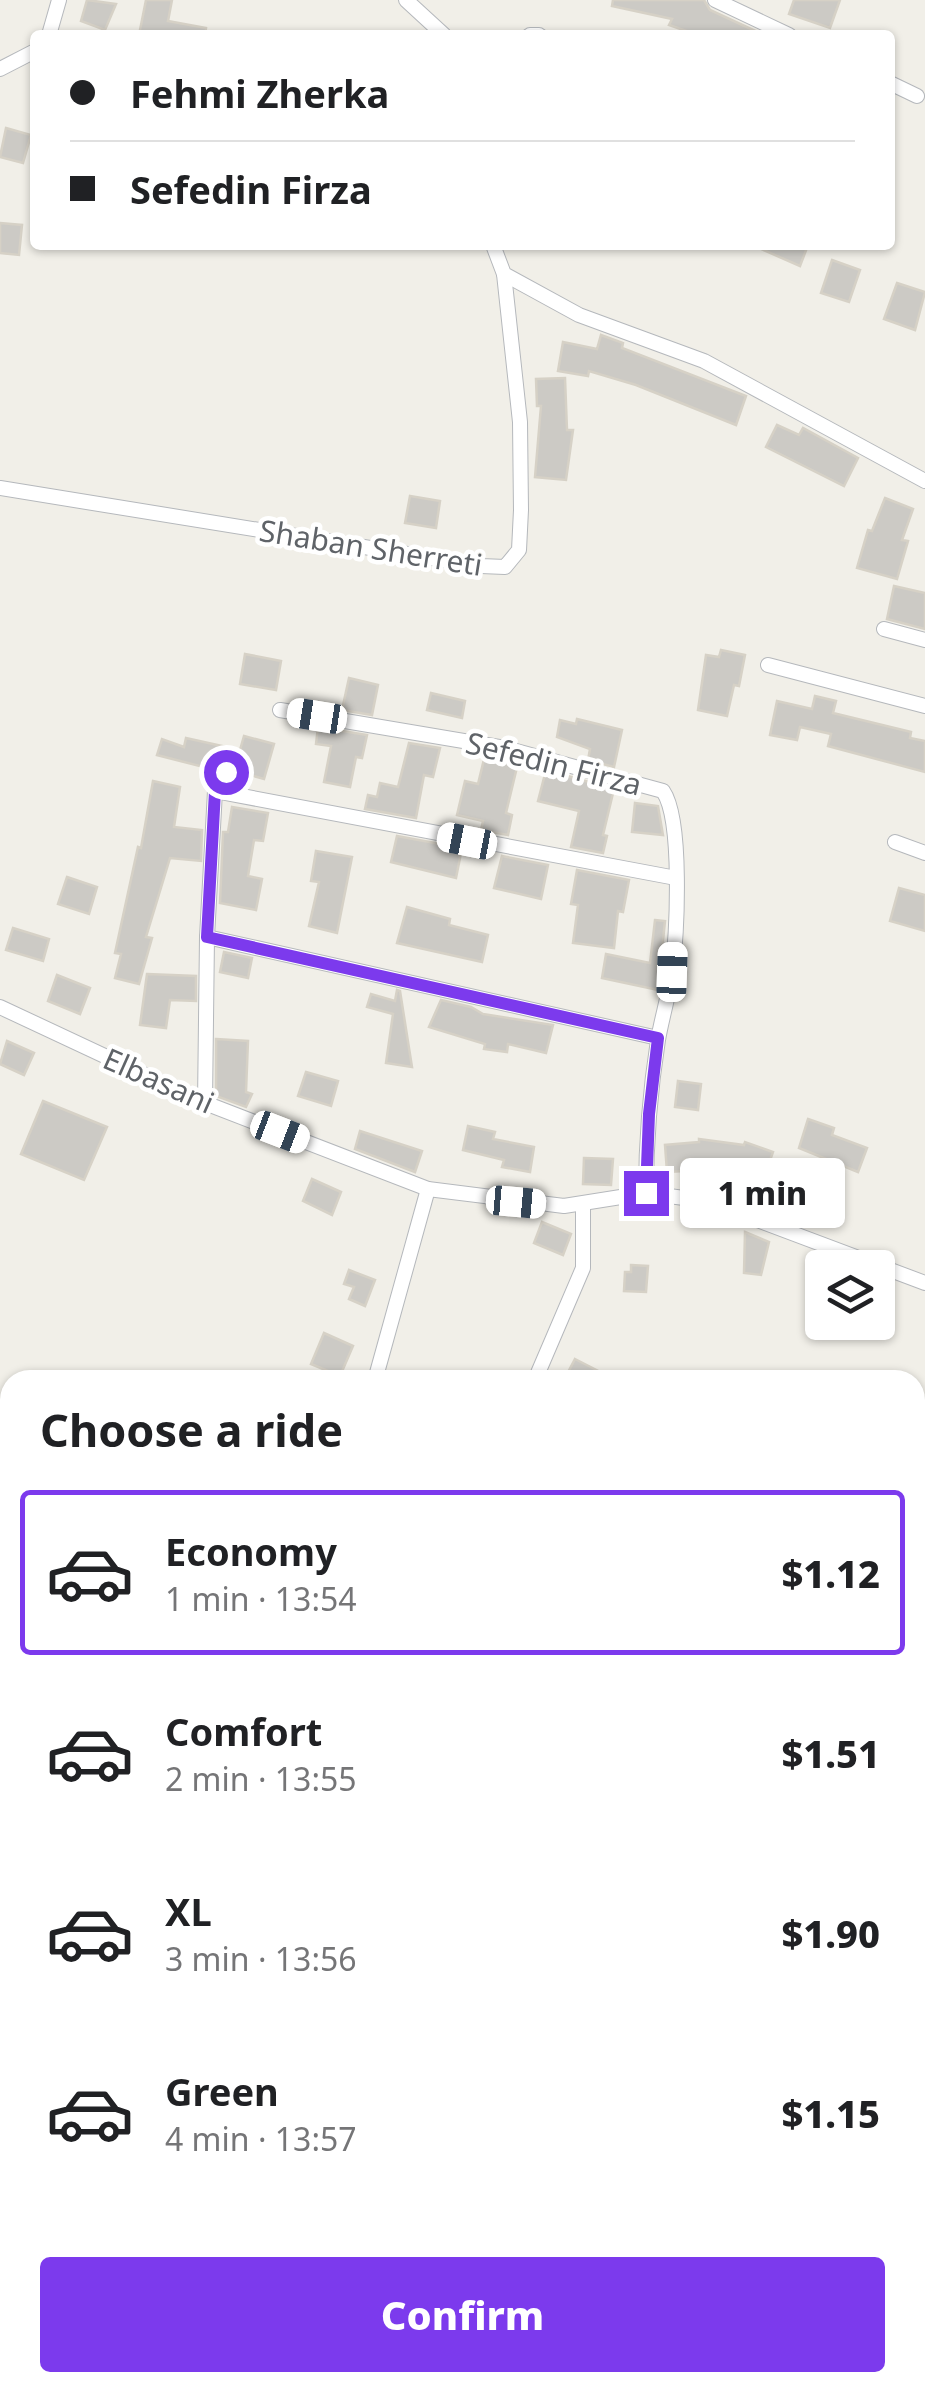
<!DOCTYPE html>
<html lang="en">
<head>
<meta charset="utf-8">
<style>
  body { margin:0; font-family:"Noto Sans",sans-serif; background:#f6f6f6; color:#202124; height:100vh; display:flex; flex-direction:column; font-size:38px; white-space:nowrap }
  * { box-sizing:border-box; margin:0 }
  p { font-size:32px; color:#757577 }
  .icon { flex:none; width:55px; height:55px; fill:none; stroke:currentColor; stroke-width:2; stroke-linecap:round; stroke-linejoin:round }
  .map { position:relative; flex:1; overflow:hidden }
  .sheet { position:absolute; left:0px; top:1370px; width:925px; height:1022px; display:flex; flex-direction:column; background:#fff; border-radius:30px 30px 0 0; box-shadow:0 2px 8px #0004 }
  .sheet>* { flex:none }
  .top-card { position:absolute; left:30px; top:30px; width:865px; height:220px; border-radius:10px; box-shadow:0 2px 8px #0004; display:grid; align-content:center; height:220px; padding:0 40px; background:#fff }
  .controls { position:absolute; left:805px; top:1250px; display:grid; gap:20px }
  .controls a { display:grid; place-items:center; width:90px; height:90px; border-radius:10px; background:#fff; box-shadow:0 2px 8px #0004; font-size:50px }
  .end { position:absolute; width:45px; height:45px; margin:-22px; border:12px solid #7c3aed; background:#fff; box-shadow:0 0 0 5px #fff }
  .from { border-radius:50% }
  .bubble { position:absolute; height:70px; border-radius:10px; background:#fff; box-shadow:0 2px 8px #0004; font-size:32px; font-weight:800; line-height:70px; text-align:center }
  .car { position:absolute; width:30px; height:60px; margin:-30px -15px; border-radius:12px; box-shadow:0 0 8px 2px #0007; background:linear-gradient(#fff 24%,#345 0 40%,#fff 0 76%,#345 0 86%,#fff 0) }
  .top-card b { display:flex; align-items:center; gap:35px; height:95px; font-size:38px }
  .top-card b+b { border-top:2px solid #e0e0e0 }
  .top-card i { width:25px; height:25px; background:#202124 }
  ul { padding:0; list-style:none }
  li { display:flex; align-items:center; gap:30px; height:165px; margin:0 20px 15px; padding:0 20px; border:5px solid transparent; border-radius:10px }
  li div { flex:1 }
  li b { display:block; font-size:38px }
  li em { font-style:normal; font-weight:800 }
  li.selected { border-color:#7c3aed }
  li>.icon { width:90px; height:90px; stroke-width:1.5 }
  h2 { padding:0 40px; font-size:45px; line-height:120px }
  .action { display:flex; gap:20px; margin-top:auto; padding:20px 40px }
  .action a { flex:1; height:115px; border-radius:10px; background:#7c3aed; color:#fff; font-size:40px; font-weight:800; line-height:115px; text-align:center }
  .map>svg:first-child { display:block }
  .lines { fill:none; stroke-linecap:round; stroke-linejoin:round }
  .stream { stroke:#aadaff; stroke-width:5 }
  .building { fill:#cccac5; stroke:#d6d1c6; stroke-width:2.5 }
  .minor-casing { stroke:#b5b8bc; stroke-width:16 }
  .tertiary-casing { stroke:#b5b8bc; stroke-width:20 }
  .minor { stroke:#fff; stroke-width:14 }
  .tertiary { stroke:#fff; stroke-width:18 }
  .route { stroke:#7c3aed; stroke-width:12 }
  .labels { text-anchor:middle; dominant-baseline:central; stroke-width:9; stroke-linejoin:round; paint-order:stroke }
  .street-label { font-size:30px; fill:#5f6368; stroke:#fff }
</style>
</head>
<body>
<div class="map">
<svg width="925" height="2391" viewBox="0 0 925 2391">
  <rect width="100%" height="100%" fill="#f1efe8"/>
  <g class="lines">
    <g class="stream">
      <polyline points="0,2012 10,2017"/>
      <polyline points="668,2382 675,2391"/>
    </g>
  </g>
  <g class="building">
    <polygon points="87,0 116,4 105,30 81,21"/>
    <polygon points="146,0 172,0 168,21 206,28 205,35 139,35"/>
    <polygon points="613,0 704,0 710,10 764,35 698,35 669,25 672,19 612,6"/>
    <polygon points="794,0 840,0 830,28 789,14"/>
    <polygon points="6,128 31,135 23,163 0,157"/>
    <polygon points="0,223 22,225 19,255 0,253"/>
    <polygon points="752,245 808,245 800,266"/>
    <polygon points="832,260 860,270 849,302 821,293"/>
    <polygon points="897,283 925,292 915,330 884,319"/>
    <polygon points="601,335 623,343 622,348 746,396 736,425 636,385 589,371 588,376 558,371 563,342 597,349"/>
    <polygon points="565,378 567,430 573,430 566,480 535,477 541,406 537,406 536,379"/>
    <polygon points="777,425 799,435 803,428 858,458 844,486 766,447"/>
    <polygon points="410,496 440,501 436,528 405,523"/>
    <polygon points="885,498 913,509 902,540 908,541 897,579 857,568 868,530 872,531"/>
    <polygon points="894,586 925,593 925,629 887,619"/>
    <polygon points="721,650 745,655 739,686 734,685 727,716 698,710 706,655 719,657"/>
    <polygon points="245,654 281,661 276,690 240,684"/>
    <polygon points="349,678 378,685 372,715 342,710"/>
    <polygon points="431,693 465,701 462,718 427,710"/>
    <polygon points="815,696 836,701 833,713 911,732 910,738 925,741 925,772 828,746 831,734 800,727 797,740 770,735 777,701 812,709"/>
    <polygon points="577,719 622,730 614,767 588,760 590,749 557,737 560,720 576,724"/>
    <polygon points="318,727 367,735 362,758 356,757 350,787 324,782 331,746 316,744"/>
    <polygon points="244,736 274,744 264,779 236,771 227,762 215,770 157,755 162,739 184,747 186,738 240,750"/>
    <polygon points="409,743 440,748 433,777 424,775 416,818 365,809 368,795 377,797 380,783 398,787"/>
    <polygon points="485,755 518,763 506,813 512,815 508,835 481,830 483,821 457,815 465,781 478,784"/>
    <polygon points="546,770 614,789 603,835 607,836 603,853 571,847 579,811 538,801"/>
    <polygon points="153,781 180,787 174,827 202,830 201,861 170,858 146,937 152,938 139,984 115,978 121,954 115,953 138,847 141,848"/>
    <polygon points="635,803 658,806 663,835 632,832"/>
    <polygon points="232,807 268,813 263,841 254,840 248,876 262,879 256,910 220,903 223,832 228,832"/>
    <polygon points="397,836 462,848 456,878 391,862"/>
    <polygon points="316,851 352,857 337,933 309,926 319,882 311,881"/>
    <polygon points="502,856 548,865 541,899 494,888"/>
    <polygon points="577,870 629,880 623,912 618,911 614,948 573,943 578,905 571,904"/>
    <polygon points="67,877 97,887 89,914 58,904"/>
    <polygon points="899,888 925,895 925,931 890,921"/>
    <polygon points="407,907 450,919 449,925 488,935 482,962 397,943"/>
    <polygon points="655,920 665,921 658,990 602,978 606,954 650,963"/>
    <polygon points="13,928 49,939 43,961 6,950"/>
    <polygon points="224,952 252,958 248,978 220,972"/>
    <polygon points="147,974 196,976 196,1001 170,1000 166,1028 140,1025"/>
    <polygon points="57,975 90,988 80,1014 48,1001"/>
    <polygon points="397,990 400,991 412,1067 386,1063 393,1014 367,1007 371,994 395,1001"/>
    <polygon points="441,1000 471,1007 483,1014 553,1025 546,1053 508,1044 507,1052 484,1049 485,1044 429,1027"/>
    <polygon points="216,1039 248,1041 246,1092 252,1094 246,1107 216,1096"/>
    <polygon points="7,1041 34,1053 24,1075 0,1064"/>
    <polygon points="306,1072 338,1081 331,1106 298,1096"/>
    <polygon points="678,1081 701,1084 698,1110 675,1107"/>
    <polygon points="43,1101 107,1127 84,1180 21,1154"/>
    <polygon points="808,1119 834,1128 832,1135 867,1148 858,1172 799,1148"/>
    <polygon points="468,1126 495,1132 493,1139 534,1147 530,1172 502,1167 504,1160 463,1150"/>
    <polygon points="360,1131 422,1151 415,1172 355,1149"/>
    <polygon points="699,1139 744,1145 745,1142 773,1152 762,1183 734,1173 736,1168 685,1160 685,1171 667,1172 665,1145 699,1142"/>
    <polygon points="584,1158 613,1159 611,1185 583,1184"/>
    <polygon points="312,1179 341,1192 332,1215 303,1201"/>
    <polygon points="542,1222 571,1234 563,1255 534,1243"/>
    <polygon points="745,1232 769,1242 761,1275 744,1273"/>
    <polygon points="631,1265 648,1266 646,1292 624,1291 625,1272 631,1272"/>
    <polygon points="349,1270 375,1280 365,1306 349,1299 354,1287 344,1284"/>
    <polygon points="324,1333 353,1346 340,1376 311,1364"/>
    <polygon points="575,1359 616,1380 564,1380"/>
  </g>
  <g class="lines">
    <g class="minor-casing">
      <g id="minor">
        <polyline points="406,0 444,35"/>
        <polyline points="715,0 789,35"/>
        <polyline points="49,35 59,0"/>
        <polyline points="530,35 539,35"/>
        <polyline points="0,69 35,51"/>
        <polyline points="890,83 917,96"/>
        <polyline points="493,245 504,274 579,315 704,361 925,481"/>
        <polyline points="0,488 481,566 505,567 519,550 521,510 520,422 504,274"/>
        <polyline points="884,629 925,640"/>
        <polyline points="768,665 925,706"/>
        <path d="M 280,710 L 505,748 L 663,791 C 683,820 677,934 672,972 C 669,995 662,1017 658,1040 C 650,1091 646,1142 646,1193"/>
        <polyline points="215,791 676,878"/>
        <polyline points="895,842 925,853"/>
        <polyline points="207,937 658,1038"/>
        <polyline points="0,1007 205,1103 428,1189 564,1206 646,1193 707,1201 925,1283"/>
        <polyline points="205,1103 207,937 215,791 226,772"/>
        <polyline points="375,1380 428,1189"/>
        <polyline points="535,1380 583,1268 583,1205"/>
        <polyline points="915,1893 925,1894"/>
        <polyline points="915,2262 925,2266"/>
        <polyline points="0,2280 10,2268"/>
        <polyline points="103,2382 111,2391"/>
        <polyline points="910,2382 925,2389"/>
        <polyline points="36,2391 44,2382"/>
        <polyline points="156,2391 162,2382"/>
      </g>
    </g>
    <g class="tertiary-casing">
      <g id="tertiary">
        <polyline points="915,1804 925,1791"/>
        <polyline points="621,2391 632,2382"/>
      </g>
    </g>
    <use href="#minor" class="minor"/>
    <use href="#tertiary" class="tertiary"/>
  </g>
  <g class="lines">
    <polyline class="route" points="226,772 215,791 207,937 658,1038 649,1114 646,1193"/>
  </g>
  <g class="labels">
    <g class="street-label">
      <text transform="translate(371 547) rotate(9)">Shaban Sherreti</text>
      <text transform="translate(554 763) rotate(14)">Sefedin Firza</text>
      <text transform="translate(159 1080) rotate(24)">Elbasani</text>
    </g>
  </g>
</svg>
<div class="controls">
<a><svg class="icon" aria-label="layers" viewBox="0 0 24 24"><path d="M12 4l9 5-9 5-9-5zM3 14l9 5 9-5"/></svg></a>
</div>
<i class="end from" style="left:226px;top:772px"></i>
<i class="end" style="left:646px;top:1193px"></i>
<div class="bubble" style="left:680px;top:1158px;width:165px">1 min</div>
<i class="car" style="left:317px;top:716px;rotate:279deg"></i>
<i class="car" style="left:467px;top:841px;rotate:281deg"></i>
<i class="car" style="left:672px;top:972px;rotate:2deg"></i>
<i class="car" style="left:280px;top:1132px;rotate:111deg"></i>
<i class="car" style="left:516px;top:1202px;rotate:95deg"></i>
<div class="top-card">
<b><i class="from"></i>Fehmi Zherka</b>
<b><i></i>Sefedin Firza</b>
</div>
<section class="sheet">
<h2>Choose a ride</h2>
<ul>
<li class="selected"><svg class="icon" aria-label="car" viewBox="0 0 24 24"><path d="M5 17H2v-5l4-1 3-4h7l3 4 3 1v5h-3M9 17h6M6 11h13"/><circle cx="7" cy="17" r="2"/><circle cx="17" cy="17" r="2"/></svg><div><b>Economy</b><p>1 min · 13:54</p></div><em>$1.12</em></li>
<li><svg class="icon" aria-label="car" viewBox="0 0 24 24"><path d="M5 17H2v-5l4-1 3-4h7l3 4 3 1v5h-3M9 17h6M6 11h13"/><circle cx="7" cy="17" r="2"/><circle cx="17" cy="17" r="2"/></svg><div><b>Comfort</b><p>2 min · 13:55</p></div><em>$1.51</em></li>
<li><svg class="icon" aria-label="car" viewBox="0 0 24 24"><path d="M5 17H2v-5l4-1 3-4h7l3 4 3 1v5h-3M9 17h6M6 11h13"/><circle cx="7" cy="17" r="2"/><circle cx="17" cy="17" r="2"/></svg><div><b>XL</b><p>3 min · 13:56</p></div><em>$1.90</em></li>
<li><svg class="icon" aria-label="car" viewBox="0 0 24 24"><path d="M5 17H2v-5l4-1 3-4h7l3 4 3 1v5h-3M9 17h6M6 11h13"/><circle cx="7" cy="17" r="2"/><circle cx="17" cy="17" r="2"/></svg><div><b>Green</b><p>4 min · 13:57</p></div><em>$1.15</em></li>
</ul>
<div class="action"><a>Confirm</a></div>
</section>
</div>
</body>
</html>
